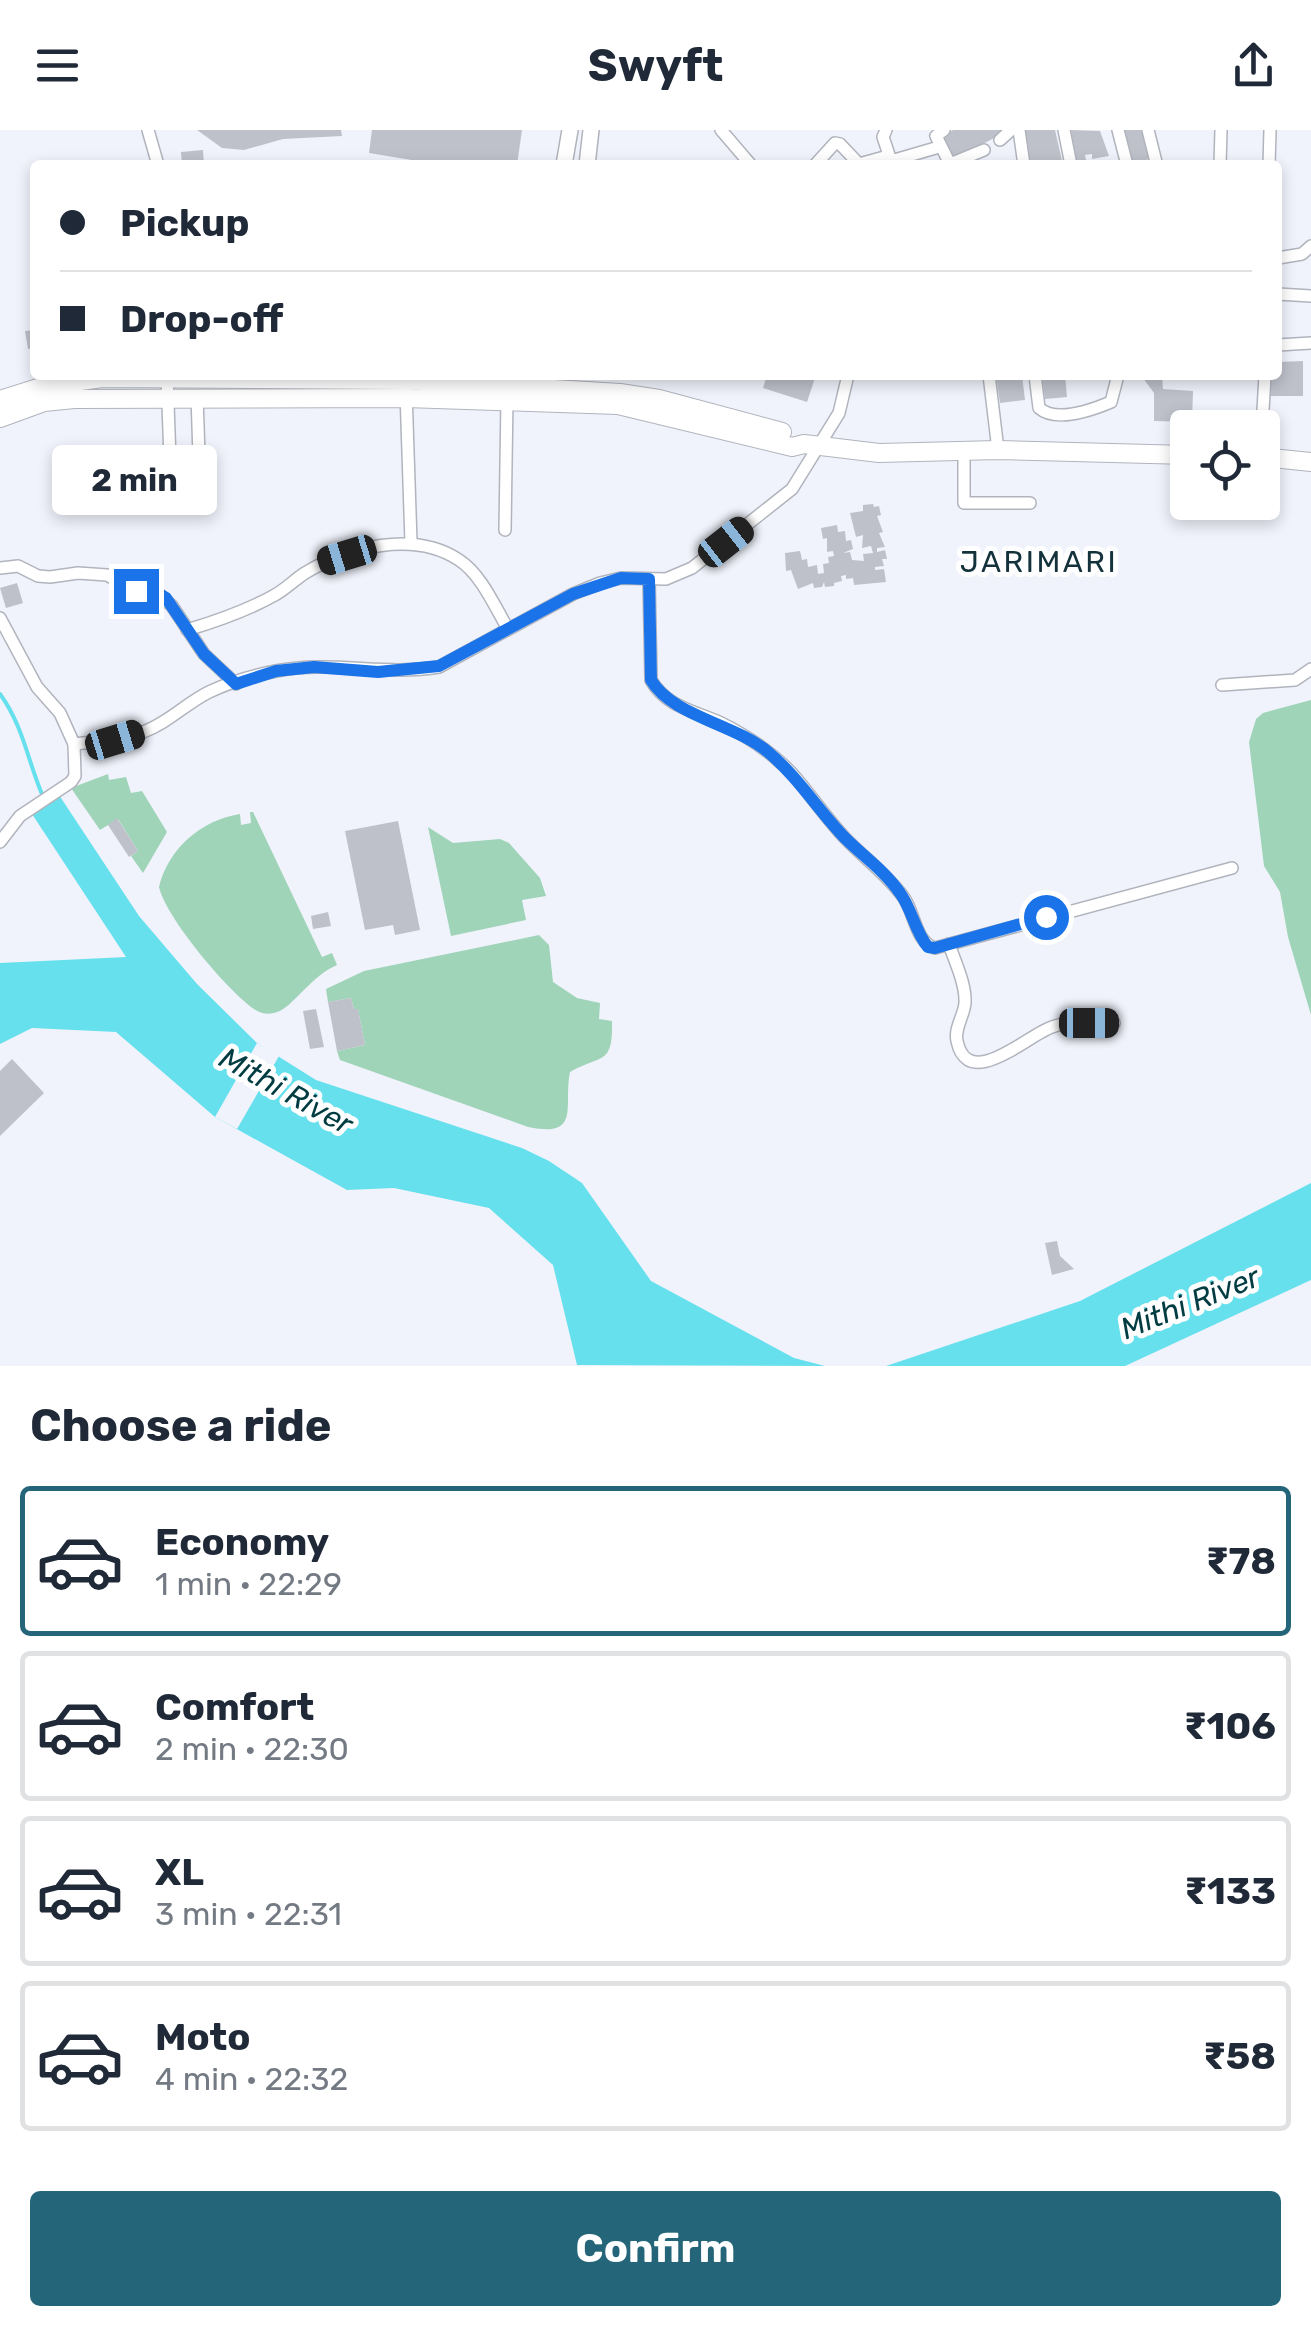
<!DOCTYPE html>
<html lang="en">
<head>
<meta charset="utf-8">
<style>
  body { margin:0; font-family:Rubik,sans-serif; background:#f6f6f7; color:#1f2937; height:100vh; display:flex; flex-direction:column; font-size:38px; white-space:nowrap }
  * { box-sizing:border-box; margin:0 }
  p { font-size:32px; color:#747a83 }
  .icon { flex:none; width:55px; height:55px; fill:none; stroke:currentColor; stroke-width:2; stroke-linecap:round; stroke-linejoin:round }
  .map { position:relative; height:1236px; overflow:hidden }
  .side { display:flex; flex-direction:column; background:#fff; flex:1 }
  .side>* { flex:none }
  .hud { position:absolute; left:30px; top:30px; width:1252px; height:220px; border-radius:10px; box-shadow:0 5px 15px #0003; display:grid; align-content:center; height:220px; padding:0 30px; background:#fff }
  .controls { position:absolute; left:1170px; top:280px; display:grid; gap:20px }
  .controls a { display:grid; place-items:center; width:110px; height:110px; border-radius:10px; background:#fff; box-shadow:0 5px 15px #0003; font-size:50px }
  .end { position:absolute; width:45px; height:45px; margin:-22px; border:12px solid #1a73e8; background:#fff; box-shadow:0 0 0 5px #fff }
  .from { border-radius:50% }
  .bubble { position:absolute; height:70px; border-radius:10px; background:#fff; box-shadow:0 5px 15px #0003; font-size:32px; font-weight:700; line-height:70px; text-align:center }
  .car { position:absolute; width:30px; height:60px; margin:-30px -15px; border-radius:12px; box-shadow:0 0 8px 2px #0007; background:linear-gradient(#222 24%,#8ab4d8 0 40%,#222 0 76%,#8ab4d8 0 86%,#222 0) }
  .hud b { display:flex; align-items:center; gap:35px; height:95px; font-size:38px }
  .hud b+b { border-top:2px solid #e0e1e3 }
  .hud i { width:25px; height:25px; background:#1f2937 }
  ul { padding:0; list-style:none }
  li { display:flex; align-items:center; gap:30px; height:150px; margin:0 20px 15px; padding:0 10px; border:5px solid #e0e1e3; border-radius:10px }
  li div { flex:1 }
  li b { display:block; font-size:38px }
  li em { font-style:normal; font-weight:700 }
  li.active { border-color:#25657a }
  li>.icon { width:90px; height:90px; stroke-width:1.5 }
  h2 { padding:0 30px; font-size:45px; line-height:120px }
  .button { display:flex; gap:20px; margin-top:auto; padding:20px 30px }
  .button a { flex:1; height:115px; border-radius:10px; background:#25657a; color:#fff; font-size:40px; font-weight:700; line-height:115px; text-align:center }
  header { display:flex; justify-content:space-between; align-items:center; height:130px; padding:0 30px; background:#fff; font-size:45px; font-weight:700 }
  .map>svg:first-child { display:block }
  .green { fill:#9fd4b8 }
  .water { fill:#67e0ed }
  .pier { fill:#f0f3fc }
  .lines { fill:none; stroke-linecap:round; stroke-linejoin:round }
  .stream { stroke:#67e0ed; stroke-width:4 }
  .building { fill:#bec1ca }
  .minor-casing { stroke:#b1b4bd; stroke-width:14 }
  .tertiary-casing { stroke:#b1b4bd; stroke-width:18 }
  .primary-casing { stroke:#b1b4bd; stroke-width:20 }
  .minor { stroke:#fff; stroke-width:11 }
  .tertiary { stroke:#fff; stroke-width:15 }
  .primary { stroke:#fff; stroke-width:18 }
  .route { stroke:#1a73e8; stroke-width:12 }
  .labels { text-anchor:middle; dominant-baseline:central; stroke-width:10; stroke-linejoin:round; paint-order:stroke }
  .neighbourhood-label { font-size:30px; letter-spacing:2.5px; fill:#14323c; stroke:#fff }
  .water-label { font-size:30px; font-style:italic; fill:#003c41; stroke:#fff }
</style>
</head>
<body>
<header><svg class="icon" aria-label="menu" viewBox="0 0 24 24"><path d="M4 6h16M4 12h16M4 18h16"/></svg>Swyft<svg class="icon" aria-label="share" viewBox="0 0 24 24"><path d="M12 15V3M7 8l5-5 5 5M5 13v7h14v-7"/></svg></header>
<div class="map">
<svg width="1311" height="1236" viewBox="0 0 1311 1236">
  <rect width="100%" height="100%" fill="#f0f3fc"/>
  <g class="green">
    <polygon points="1311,570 1311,885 1288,807 1280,762 1264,736 1249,612 1256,589 1263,583"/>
    <polygon points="108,644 109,650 126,647 131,663 142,661 167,702 143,743 131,726 138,721 118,689 100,700 71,658"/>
    <path d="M 250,682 L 253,682 L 322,827 L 332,823 L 337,835 C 312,845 292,878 277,882 C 269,885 261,884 254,879 C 228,861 166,788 159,757 C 168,719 201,690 240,684 L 241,695 L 251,693 Z"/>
    <polygon points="428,697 453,713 500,709 509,713 540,748 546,766 522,770 526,790 451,806"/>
    <path d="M 539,805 L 549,815 L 553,852 L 577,868 L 600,873 L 599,889 L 612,891 C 613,936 602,924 570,942 C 563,977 582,1008 528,997 L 340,930 L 337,921 L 365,915 L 358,879 L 354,879 L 351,868 L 328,872 L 326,859 L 364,841 Z"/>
  </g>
  <g class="water">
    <polygon points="59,665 139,786 197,854 257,913 316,950 522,1018 549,1031 582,1053 651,1151 794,1228 825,1236 577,1235 553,1135 489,1078 394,1058 347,1060 215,987 116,902 32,898 0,914 0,833 126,827 32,684"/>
    <polygon points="1311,1053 1311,1150 1125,1236 886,1236 1080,1171"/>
  </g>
  <polygon class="pier" points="257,913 279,926 237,999 215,987"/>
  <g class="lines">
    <path class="stream" d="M 0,564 C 24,597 28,633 44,669"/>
  </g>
  <g class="building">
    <polygon points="197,0 341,0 342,6 283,9 244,20 222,18"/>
    <polygon points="372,0 522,0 517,35 442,35 369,23"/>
    <polygon points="953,0 1010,0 951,30 940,9"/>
    <polygon points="1022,0 1055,0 1063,35 1028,35"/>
    <polygon points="1071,0 1100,1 1109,26 1092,29 1092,24 1085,25 1086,30 1076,32"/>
    <polygon points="1121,0 1144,0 1152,28 1131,35"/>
    <polygon points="203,20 204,35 182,35 181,22"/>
    <polygon points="35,200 35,218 28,219 25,201"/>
    <polygon points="1303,231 1303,266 1270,266 1270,245 1278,245 1278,232"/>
    <polygon points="767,245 816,245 807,272 763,258"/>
    <polygon points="996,245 1022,245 1025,270 1000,273"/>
    <polygon points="1042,245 1065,245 1067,267 1045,269"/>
    <polygon points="1132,245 1162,245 1163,259 1193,261 1192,292 1154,291 1154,263 1143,248 1132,250"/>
    <polygon points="873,374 874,377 879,376 881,385 877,386 883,402 879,403 885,417 877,418 877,422 885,420 887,429 882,429 884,436 875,437 875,440 884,439 886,452 854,455 853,448 846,449 846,445 841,446 842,451 834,453 834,456 825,457 824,452 822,457 814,458 813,453 798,459 791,440 786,441 785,423 800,421 802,430 807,429 808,437 817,435 818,444 824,443 823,434 829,433 828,427 834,426 833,421 827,422 827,408 823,409 821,398 837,395 838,402 845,401 846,411 851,410 853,419 843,423 850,422 852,430 864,431 863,424 873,423 871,416 862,418 863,405 856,407 850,383 863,381 863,375"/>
    <polygon points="17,453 23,473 6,478 0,458"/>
    <polygon points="117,688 138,721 129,727 108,695"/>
    <polygon points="398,691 420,800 395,805 393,795 365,800 345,701"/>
    <polygon points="328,782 331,796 313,799 311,786"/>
    <polygon points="351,868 354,879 358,879 365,915 337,921 328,872"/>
    <polygon points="316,879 324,917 310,919 303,881"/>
    <polygon points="12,929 44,963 0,1006 0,941"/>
    <polygon points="1057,1111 1060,1126 1074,1139 1052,1145 1045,1113"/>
  </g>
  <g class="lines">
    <g class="minor-casing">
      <g id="minor">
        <polyline points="148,0 158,35"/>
        <polyline points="721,0 751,35"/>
        <polyline points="886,0 883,7 891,31 939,17"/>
        <polyline points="944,0 936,6 950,34 984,20"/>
        <polyline points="1019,0 1024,35"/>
        <polyline points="1064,0 1071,35"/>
        <polyline points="1118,0 1127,35"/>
        <polyline points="1148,0 1156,32"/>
        <polyline points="1000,10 1011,0"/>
        <polyline points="815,35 835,13 840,14 859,34 888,26"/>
        <polyline points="1220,35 1221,0"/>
        <polyline points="1269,35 1270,0"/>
        <polyline points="1278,128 1302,124 1311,116"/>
        <polyline points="1278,164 1311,166"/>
        <polyline points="1278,215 1311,213"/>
        <polyline points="989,245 998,320"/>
        <path d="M 1035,245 L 1039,278 C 1056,293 1092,280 1111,272 L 1118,245"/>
        <polyline points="167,247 170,329 178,336 193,335 199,326 197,266"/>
        <polyline points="406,262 411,412"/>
        <polyline points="1262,298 1265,245"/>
        <polyline points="964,321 964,373 1030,373"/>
        <polyline points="505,400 507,269"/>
        <polyline points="0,438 18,436 38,446 50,447 78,443 107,445 140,463 159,464 172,476 204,524 236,554"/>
        <path d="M 649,449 L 651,550 C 666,577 695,581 721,593 C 749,607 775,624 796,648 C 812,667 827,689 845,708 C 864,728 888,745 904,768 C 915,784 916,813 935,818 L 1232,738"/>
        <path d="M 0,488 L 37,557 L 60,583 L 74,614 C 98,611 120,611 143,602 C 168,593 185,574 209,562 C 228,553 255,545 276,541 C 330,530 385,546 439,537 L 573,464 L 600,453 L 621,448 L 666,449 L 692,438 L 792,359 L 839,283 L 848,245"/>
        <path d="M 187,500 C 217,491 246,481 273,466 C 285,460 294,450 305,443 C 348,417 414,400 459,430 C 481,444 495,477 508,499"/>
        <polyline points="1222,555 1295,550 1311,539"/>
        <polyline points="0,712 20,686 71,652 75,646 74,614"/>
        <path d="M 949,814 C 955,832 966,854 965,873 C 964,886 954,898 957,911 C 968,963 1029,904 1052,897 C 1071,890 1094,893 1114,893"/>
      </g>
    </g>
    <g class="tertiary-casing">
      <g id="tertiary">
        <polyline points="564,35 570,0"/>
        <polyline points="587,35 591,0"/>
      </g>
    </g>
    <g class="primary-casing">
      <g id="primary">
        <polyline points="0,270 44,256 102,248 407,250 620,263 659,269 782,302"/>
        <polyline points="0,288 44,272 74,269 406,268 618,275 792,317 804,314 879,323 998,320 1188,325"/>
        <polyline points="1262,327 1311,332"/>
      </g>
    </g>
    <use href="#minor" class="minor"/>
    <use href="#tertiary" class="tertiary"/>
    <use href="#primary" class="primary"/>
  </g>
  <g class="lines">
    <path class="route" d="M 136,461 L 159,464 L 166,468 L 204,524 L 236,554 L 276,541 L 314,537 L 378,542 L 439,536 L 573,464 L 621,448 L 649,449 L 651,550 C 672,586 735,594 768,622 C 798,647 818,680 845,708 C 863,726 885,741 900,763 C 912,779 915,802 928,817 L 935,818 L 1046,787"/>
  </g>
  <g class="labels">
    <g class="neighbourhood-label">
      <text x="1039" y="432">JARIMARI</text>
    </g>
    <g class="water-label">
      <text transform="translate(286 961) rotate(29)">Mithi River</text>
      <text transform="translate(1190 1173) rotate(-22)">Mithi River</text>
    </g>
  </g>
</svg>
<div class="controls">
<a><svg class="icon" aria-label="locate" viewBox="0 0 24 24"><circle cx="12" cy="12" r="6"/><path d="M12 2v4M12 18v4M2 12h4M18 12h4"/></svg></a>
</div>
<i class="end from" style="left:1046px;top:787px"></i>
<i class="end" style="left:136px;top:461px"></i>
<div class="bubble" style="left:52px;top:315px;width:165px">2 min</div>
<i class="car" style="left:726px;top:412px;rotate:52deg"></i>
<i class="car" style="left:347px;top:425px;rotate:253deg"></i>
<i class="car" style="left:115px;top:610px;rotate:73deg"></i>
<i class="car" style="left:1089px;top:893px;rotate:90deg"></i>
<div class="hud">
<b><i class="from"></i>Pickup</b>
<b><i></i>Drop-off</b>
</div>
</div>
<section class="side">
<h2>Choose a ride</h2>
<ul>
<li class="active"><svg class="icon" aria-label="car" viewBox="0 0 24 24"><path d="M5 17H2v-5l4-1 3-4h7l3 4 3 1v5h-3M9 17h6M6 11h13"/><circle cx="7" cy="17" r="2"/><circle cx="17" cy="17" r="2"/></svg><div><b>Economy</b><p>1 min · 22:29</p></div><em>₹78</em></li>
<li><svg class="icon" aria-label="car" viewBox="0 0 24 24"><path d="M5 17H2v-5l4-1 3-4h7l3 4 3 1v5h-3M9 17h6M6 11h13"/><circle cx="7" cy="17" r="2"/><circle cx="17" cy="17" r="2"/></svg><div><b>Comfort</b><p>2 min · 22:30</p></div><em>₹106</em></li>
<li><svg class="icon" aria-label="car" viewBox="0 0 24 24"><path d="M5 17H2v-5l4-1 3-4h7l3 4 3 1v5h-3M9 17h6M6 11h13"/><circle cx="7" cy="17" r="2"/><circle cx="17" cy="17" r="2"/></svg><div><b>XL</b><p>3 min · 22:31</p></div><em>₹133</em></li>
<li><svg class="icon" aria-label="car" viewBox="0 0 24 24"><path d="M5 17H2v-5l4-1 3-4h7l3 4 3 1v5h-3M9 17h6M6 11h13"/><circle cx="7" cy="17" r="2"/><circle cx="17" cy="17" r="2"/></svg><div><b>Moto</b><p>4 min · 22:32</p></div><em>₹58</em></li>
</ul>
<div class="button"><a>Confirm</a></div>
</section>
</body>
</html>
